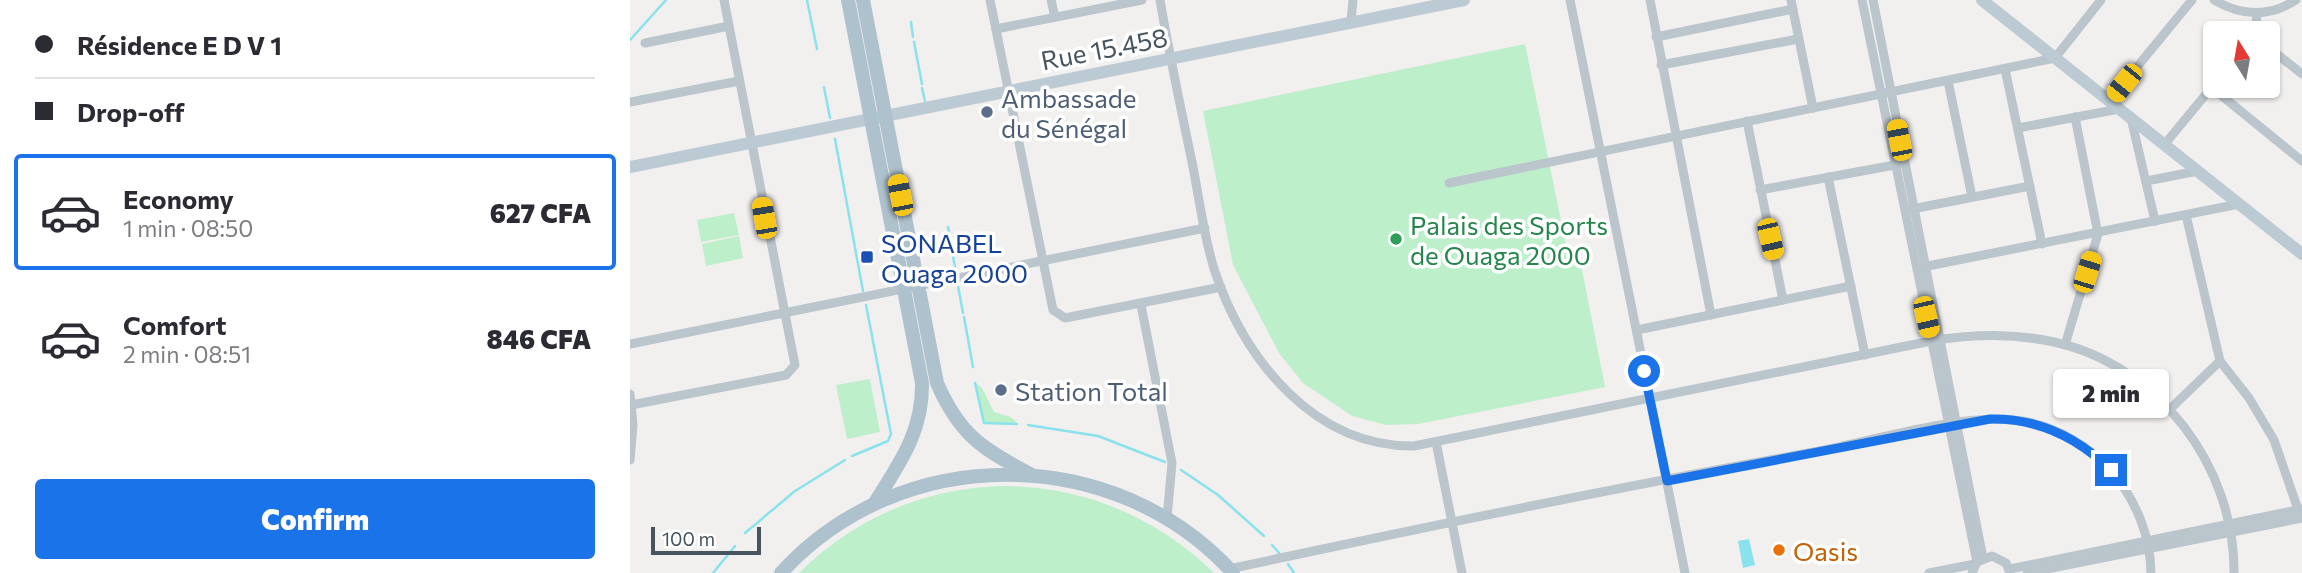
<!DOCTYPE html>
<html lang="en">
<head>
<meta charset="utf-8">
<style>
  body { margin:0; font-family:Commissioner,sans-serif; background:#f7f7f7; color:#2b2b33; height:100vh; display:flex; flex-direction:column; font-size:26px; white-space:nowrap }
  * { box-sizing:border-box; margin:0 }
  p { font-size:23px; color:#7c7c81 }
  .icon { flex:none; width:38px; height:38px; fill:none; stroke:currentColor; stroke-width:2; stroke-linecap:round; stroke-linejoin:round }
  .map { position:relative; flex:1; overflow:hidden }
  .details { display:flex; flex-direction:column; background:#fff; width:630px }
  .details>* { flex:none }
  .guide { display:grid; align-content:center; height:154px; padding:0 35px; background:#fff }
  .needle { width:46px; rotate:349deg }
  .controls { position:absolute; left:1573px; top:21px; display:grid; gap:14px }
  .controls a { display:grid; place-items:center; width:77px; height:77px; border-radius:7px; background:#fff; box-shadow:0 2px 5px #0004; font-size:35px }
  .scale { position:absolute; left:21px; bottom:18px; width:110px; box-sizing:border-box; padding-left:7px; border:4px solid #47545d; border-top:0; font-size:19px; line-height:24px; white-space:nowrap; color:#47545d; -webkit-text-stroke:5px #fff; paint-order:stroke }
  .end { position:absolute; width:32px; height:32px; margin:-16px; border:9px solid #1a73e8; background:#fff; box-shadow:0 0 0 4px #fff }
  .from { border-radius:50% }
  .bubble { position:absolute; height:49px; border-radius:7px; background:#fff; box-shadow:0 2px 5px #0004; font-size:23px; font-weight:800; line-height:49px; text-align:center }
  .car { position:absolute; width:21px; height:42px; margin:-21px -10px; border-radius:9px; box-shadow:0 0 5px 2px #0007; background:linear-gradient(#f5c518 24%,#345 0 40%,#f5c518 0 76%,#345 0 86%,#f5c518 0) }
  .guide b { display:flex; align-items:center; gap:24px; height:66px; font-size:26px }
  .guide b+b { border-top:2px solid #e1e1e2 }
  .guide i { width:18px; height:18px; background:#2b2b33 }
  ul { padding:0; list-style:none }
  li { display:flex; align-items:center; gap:21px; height:116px; margin:0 14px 10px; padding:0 21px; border:4px solid transparent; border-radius:7px }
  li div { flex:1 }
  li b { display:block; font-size:26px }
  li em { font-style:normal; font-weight:800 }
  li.current { border-color:#1a73e8 }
  li>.icon { width:63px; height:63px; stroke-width:1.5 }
  .button { display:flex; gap:14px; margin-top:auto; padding:14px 35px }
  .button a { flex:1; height:80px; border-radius:7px; background:#1a73e8; color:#fff; font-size:28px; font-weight:800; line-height:80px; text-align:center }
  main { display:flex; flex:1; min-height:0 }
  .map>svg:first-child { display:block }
  .green { fill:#bdefcb }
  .water { fill:#8ae2ec }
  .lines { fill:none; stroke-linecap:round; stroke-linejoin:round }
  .stream { stroke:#8ae2ec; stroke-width:2.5 }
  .street { stroke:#bac5cc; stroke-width:9 }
  .secondary { stroke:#bccad3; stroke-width:12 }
  .primary { stroke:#aec2ce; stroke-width:14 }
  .route { stroke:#1a73e8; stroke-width:9 }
  .service-dot { fill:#5c6f8a; stroke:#fff; stroke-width:2.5 }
  .leisure-dot { fill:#2e9e5b; stroke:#fff; stroke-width:2.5 }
  .transit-dot { fill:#1a4fb4; stroke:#fff; stroke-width:2.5 }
  .food-dot { fill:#e8710a; stroke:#fff; stroke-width:2.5 }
  .labels { text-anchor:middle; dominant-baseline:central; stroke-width:7; stroke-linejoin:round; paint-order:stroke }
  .street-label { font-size:26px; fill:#47545d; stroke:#fff }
  .service-label { font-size:26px; fill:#4e5e75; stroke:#fff; text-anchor:start }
  .leisure-label { font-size:26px; fill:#27864d; stroke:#fff; text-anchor:start }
  .transit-label { font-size:26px; fill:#164399; stroke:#fff; text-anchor:start }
  .food-label { font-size:26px; fill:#c56008; stroke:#fff; text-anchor:start }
</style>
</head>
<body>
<main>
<section class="details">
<div class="guide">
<b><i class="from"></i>Résidence E D V 1</b>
<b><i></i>Drop-off</b>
</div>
<ul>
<li class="current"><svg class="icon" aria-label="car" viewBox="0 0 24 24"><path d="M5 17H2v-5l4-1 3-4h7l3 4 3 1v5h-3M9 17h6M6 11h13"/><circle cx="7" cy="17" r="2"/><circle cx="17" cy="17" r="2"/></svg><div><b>Economy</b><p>1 min · 08:50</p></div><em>627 CFA</em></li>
<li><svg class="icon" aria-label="car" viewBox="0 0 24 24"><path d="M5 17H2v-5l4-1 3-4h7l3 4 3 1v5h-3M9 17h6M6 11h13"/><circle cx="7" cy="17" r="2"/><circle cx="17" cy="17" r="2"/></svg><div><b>Comfort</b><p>2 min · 08:51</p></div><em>846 CFA</em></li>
</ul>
<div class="button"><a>Confirm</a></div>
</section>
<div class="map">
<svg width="1672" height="573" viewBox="0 0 1672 573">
  <rect width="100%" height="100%" fill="#f2efef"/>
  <g class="green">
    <polygon points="895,44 938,255 949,254 975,387 788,424 756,425 722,416 673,383 649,353 603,265 573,111"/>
    <polygon points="104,213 109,235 71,242 67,220"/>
    <polygon points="109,236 113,258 76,266 72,244"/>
    <polygon points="240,379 250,432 217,439 206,385"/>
    <polygon points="346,383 352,388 364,412 381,417 388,424 354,423"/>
    <path d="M 376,486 C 455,487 528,518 584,573 L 169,573 C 225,517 298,487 376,486 Z"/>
  </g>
  <polygon class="water" points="1119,539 1125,565 1113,568 1108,541"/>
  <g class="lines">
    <g class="stream">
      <polyline points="177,0 187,49"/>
      <polyline points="281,22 283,37"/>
      <polyline points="0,40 36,0"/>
      <polyline points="284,42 292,84"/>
      <polyline points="194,87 200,118"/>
      <polyline points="292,88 295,101"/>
      <polyline points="205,139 233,291"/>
      <polyline points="318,227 326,273"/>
      <polyline points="328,286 333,313"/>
      <polyline points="334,317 343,367"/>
      <polyline points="345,383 354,423 387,424"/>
      <polyline points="398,425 468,436 535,462"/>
      <polyline points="222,456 258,441 261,434 236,305"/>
      <polyline points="551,470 588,495 634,536"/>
      <polyline points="115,533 165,491 215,460"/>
      <polyline points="642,545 650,554"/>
      <polyline points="658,564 664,573"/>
      <polyline points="83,573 105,546"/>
    </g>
    <g class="street">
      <polyline points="360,0 423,310 435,318 591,287"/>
      <polyline points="421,0 425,17"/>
      <path d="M 530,0 C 539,53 550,105 561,157 C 569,195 573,235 585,272 C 615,360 684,447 784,446 L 1301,341 C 1342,334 1383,333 1424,342 C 1529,365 1605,467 1604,573"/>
      <polyline points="940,0 1055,573"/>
      <polyline points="1020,0 1081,315"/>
      <polyline points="1161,0 1183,108"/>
      <polyline points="1232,0 1347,562"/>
      <polyline points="1243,0 1353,558"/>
      <path d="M 1584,0 C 1611,16 1638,18 1666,0"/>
      <polyline points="721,21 723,0"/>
      <polyline points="366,29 512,0"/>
      <polyline points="1625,33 1627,14"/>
      <polyline points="1026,37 1163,9"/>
      <polyline points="15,43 99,26"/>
      <polyline points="1638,47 1672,74"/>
      <polyline points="1031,65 1168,39"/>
      <polyline points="1375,69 1412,244"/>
      <polyline points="1318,81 1342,197"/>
      <polyline points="1581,87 1672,161"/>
      <polyline points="1479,101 1562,0"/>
      <polyline points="0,102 109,81"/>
      <polyline points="1501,118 1525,221"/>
      <polyline points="1117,121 1153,300"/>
      <polyline points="1388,128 1489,109"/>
      <polyline points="1534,145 1586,82"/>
      <polyline points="1198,177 1235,355"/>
      <polyline points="1516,181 1568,171"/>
      <polyline points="819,183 1425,58 1471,0"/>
      <polyline points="1130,190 1270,164"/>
      <polyline points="1277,210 1400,186"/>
      <polyline points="1556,215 1590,361 1619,398 1644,440 1671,518"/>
      <polyline points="1288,268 1609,204"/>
      <polyline points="511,305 542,463 537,518"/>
      <polyline points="1007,330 1221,286"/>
      <polyline points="0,344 575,228"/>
      <polyline points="1435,345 1468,234 1445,117"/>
      <polyline points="0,394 3,425 0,460"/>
      <polyline points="1,405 156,375 165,365 94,0"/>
      <polyline points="1540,409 1590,361"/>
      <polyline points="806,442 832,573"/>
      <path d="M 599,569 C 794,527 989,487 1184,452 C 1246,441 1331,412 1392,421 C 1465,433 1520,500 1521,573"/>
      <polyline points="1380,569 1672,509"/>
      <polyline points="1299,573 1345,564"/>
      <polyline points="1342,573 1347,562 1362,556 1376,563 1380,573"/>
      <polyline points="1397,573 1672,518"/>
    </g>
    <g class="secondary">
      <polyline points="1352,0 1672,254"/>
      <polyline points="0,167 834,0"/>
    </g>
    <g class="primary">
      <path d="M 218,0 L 292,383 C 293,432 269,464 244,504"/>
      <path d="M 233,0 L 307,383 C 329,434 352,449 400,474"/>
      <path d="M 151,573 C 270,442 484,442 603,573"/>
    </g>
  </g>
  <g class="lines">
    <path class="route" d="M 1014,371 L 1037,481 L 1360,419 C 1408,418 1447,437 1481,470"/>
  </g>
  <g class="service-dot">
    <circle cx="357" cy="112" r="7"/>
    <circle cx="371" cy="390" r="7"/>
  </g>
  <circle class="leisure-dot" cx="766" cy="239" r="7"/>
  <rect class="transit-dot" x="230" y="250" width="14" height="14" rx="3.5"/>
  <circle class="food-dot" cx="1149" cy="550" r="7"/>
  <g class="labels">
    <g class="street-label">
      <text transform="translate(474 48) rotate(-11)">Rue 15.458</text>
    </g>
    <g class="service-label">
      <text x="371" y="97">Ambassade<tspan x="371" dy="30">du Sénégal</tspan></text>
      <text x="385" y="390">Station Total</text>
    </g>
    <g class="leisure-label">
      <text x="780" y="224">Palais des Sports<tspan x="780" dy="30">de Ouaga 2000</tspan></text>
    </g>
    <g class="transit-label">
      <text x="251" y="242">SONABEL<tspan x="251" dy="30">Ouaga 2000</tspan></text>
    </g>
    <g class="food-label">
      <text x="1163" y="550">Oasis</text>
    </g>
  </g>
</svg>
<div class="controls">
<a><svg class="needle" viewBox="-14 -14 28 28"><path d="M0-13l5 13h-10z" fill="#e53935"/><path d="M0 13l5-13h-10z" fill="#7c7c81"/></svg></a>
</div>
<div class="scale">100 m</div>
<i class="end from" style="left:1014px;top:371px"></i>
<i class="end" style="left:1481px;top:470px"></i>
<div class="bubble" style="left:1423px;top:369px;width:116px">2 min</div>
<i class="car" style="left:1494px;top:83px;rotate:219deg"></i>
<i class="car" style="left:1269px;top:140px;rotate:349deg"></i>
<i class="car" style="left:270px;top:195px;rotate:349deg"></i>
<i class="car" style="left:134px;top:218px;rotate:350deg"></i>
<i class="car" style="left:1140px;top:239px;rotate:167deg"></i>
<i class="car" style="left:1457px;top:272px;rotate:17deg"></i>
<i class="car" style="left:1296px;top:317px;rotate:167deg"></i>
</div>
</main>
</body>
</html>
